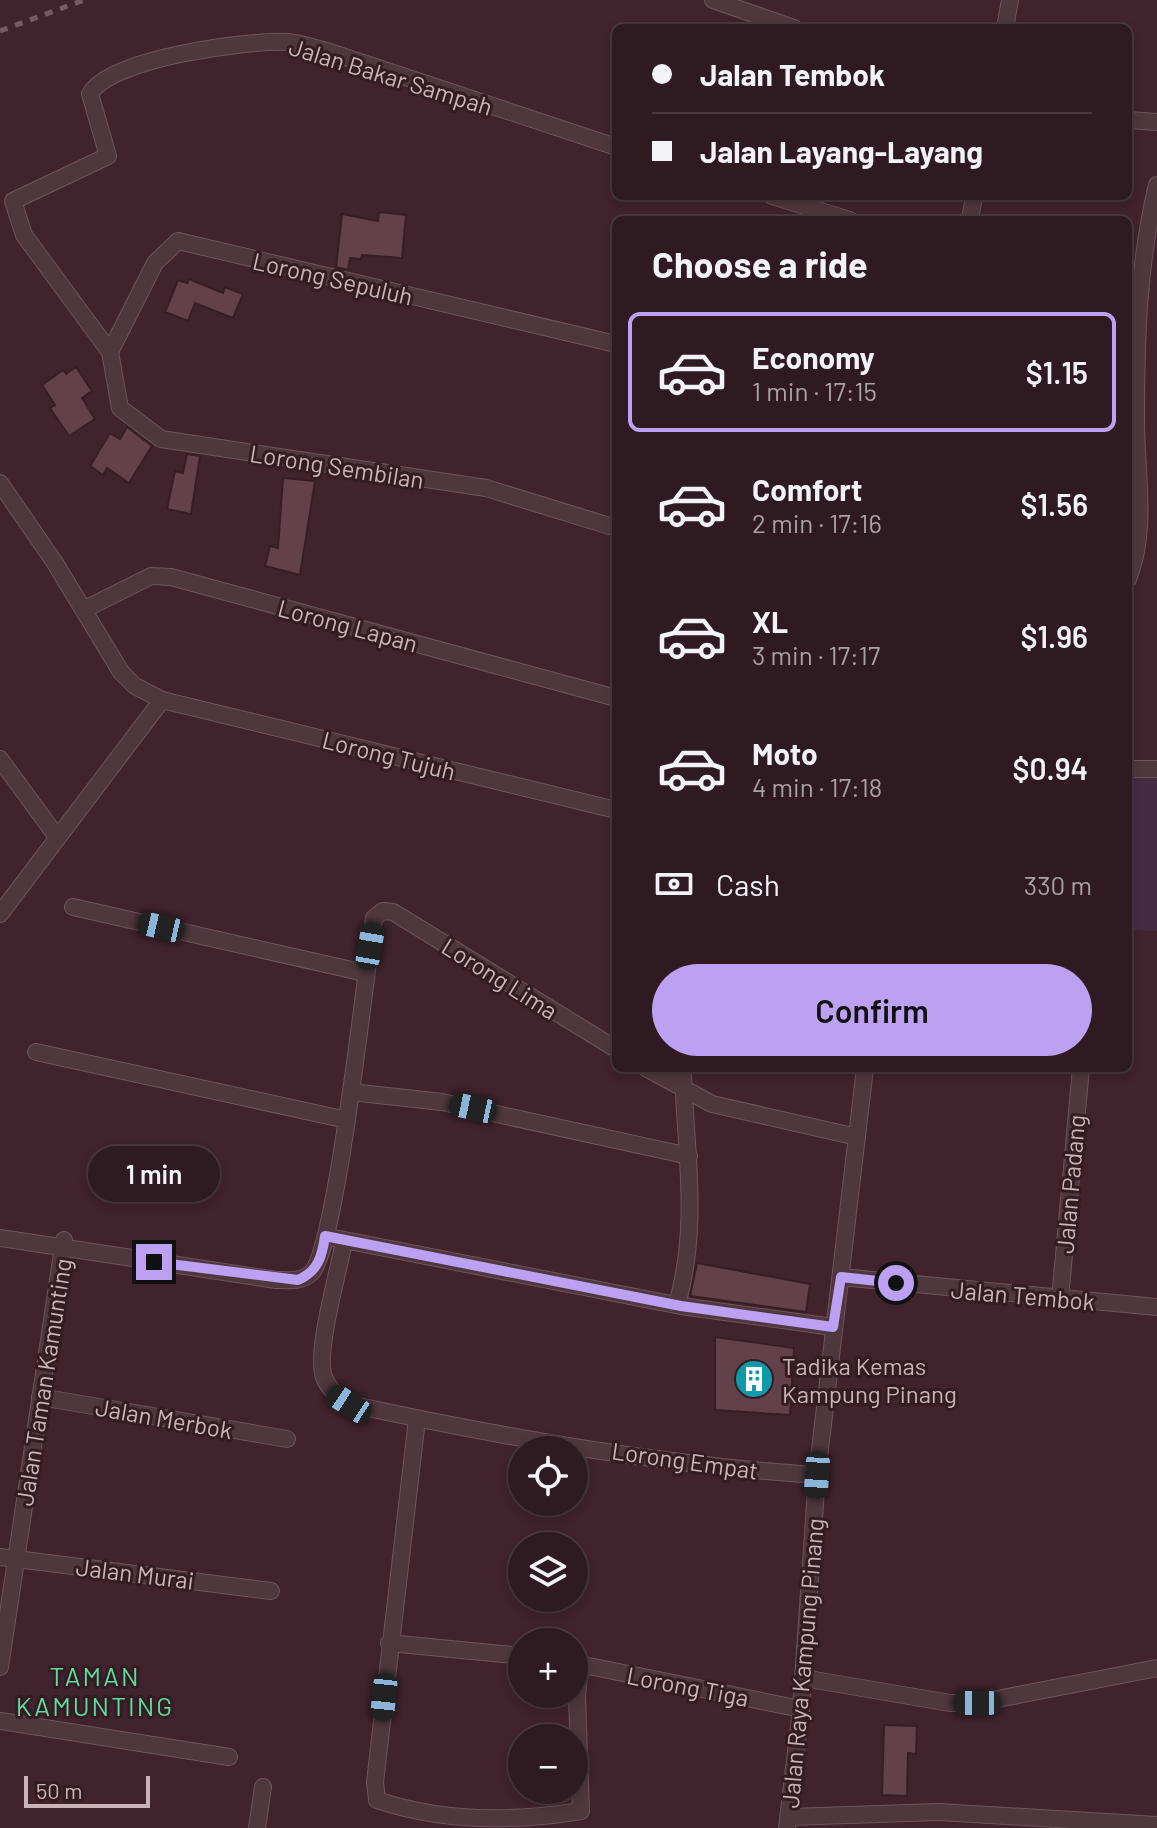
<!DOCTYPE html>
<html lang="en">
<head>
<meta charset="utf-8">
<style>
  body { margin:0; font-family:Barlow,sans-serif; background:#3c272e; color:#f1f3f6; height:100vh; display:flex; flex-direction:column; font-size:30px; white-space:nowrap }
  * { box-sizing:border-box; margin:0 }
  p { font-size:26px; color:#a8a1a5 }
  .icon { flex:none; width:44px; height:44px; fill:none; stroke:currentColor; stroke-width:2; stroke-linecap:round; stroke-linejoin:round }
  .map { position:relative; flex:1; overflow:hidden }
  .drawer { position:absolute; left:612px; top:216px; width:520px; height:856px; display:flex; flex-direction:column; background:#301a21; border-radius:12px; box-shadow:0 4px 12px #0003,0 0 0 2px #4b383f }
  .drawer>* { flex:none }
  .top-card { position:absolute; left:612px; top:24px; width:520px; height:176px; border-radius:12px; box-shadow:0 4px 12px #0003,0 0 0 2px #4b383f; display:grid; align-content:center; height:176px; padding:0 40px; background:#301a21 }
  .fabs { position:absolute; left:508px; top:1436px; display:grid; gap:16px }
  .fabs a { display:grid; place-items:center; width:80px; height:80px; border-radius:50%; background:#301a21; box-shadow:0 4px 12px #0003,0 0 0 2px #4b383f; font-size:40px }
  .scale { position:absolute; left:24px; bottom:20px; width:126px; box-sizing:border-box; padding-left:8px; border:4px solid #cbb3b9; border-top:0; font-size:22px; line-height:28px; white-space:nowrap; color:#cbb3b9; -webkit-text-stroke:6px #351c23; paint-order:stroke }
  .end { position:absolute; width:36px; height:36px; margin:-18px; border:10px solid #bca0f2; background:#111; box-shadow:0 0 0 4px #111 }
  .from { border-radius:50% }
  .bubble { position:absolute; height:56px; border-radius:28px; background:#301a21; box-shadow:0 4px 12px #0003,0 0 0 2px #4b383f; font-size:26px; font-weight:600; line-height:56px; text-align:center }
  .car { position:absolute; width:24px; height:48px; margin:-24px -12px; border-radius:10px; box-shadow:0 0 6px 2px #0007; background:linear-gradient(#222 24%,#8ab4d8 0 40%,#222 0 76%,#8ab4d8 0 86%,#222 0) }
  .top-card b { display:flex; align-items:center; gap:28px; height:76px; font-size:30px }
  .top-card b+b { border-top:2px solid #4b383f }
  .top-card i { width:20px; height:20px; background:#f1f3f6 }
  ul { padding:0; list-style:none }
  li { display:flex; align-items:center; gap:24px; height:120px; margin:0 16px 12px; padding:0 24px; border:4px solid transparent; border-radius:12px }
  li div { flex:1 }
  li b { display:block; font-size:30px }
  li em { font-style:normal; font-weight:600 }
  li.active { border-color:#bca0f2 }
  li>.icon { width:72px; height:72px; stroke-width:1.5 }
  h2 { padding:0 40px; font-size:36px; line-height:96px }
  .pay { display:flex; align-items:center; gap:20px; height:88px; padding:0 40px; font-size:30px }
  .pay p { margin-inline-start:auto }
  .primary-button { display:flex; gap:16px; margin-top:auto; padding:16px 40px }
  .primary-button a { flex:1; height:92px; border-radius:48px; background:#bca0f2; color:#111; font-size:32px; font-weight:600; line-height:92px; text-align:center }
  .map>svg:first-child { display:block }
  .green { fill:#462a42 }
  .building { fill:#62414b; stroke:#371e25; stroke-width:2 }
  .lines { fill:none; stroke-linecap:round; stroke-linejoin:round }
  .minor-casing { stroke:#6e555c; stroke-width:18 }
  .minor { stroke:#50373e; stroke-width:16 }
  .rail { stroke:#775962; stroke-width:5; stroke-dasharray:8 8; stroke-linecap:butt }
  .route { stroke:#bca0f2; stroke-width:10 }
  .labels { text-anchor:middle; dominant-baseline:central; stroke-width:6; stroke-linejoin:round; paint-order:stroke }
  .street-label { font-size:24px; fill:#cbb3b9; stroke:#351c23 }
  .poi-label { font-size:24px; fill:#cbb3b9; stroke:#351c23; text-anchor:start }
  .neighbourhood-label { font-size:26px; letter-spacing:2px; fill:#5cdca2; stroke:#351c23 }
</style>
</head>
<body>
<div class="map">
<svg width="1157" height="1828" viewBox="0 0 1157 1828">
  <rect width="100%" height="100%" fill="#40232c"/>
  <polygon class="green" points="1128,769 1157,769 1157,931 1128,930"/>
  <g class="building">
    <polygon points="379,212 406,215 402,258 362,255 361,259 350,258 348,270 336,267 342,214 378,221"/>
    <polygon points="189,279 223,293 225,287 243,294 233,318 195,303 188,321 165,312 178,280 187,283"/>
    <polygon points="76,367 92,391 82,398 95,419 69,436 50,408 55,405 42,385 63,370 66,374"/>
    <polygon points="127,427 152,446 129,483 107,468 103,475 90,466 110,433 120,439"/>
    <polygon points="187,454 200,456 191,514 167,509 175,471 183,473"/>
    <polygon points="283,478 315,481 300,575 265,566 270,546 278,548"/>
    <polygon points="697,1263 810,1284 806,1312 690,1296"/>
    <polygon points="715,1337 794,1348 790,1415 715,1410"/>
    <polygon points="884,1725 917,1726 916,1754 908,1753 907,1796 882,1795"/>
  </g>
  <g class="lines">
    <g class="minor-casing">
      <g id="minor">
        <polyline points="713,0 794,28"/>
        <polyline points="1005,28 1010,0"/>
        <polyline points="1128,120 1157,122"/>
        <path d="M 616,147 L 330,52 C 317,49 302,43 288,42 C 248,40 110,58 90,94 L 108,156 L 13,201 L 24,235 L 110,352 L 120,408 L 161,439 L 486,488 L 616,528"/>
        <polyline points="772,196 850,220"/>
        <polyline points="970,220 974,196"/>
        <polyline points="110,352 155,263 178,241 616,344"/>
        <polyline points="0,483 55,563 121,672 135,686 162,700 616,810"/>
        <path d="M 1128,579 C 1148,530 1136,473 1136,421 C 1136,341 1138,263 1157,185"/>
        <polyline points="85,609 151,576 171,577 616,698"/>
        <polyline points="0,759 57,837"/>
        <polyline points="1128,769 1157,769"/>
        <polyline points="73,907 365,973"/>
        <polyline points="0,914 162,700"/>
        <polyline points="36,1052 347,1120"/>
        <polyline points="646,1068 712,1104 857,1137"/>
        <polyline points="351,1092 442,1102 689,1156"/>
        <path d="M 0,1238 L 276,1280 C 288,1280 302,1282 311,1273 C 336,1252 366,969 374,918 L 383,911 L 393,912 L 616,1049"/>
        <polyline points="334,1238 681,1306 833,1327"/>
        <path d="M 344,1241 C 339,1271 315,1351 324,1377 C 329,1390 338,1397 349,1404 C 502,1437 660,1465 817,1475"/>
        <polyline points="841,1277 1157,1307"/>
        <polyline points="1060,1299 1081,1068"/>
        <path d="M 677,1305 C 700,1221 685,1153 683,1068"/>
        <polyline points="40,1397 287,1439"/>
        <path d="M 417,1419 L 375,1782 L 377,1800 C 442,1822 513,1822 581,1811 L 577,1696 L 580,1664"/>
        <polyline points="0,1557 271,1591"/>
        <polyline points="389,1643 522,1656"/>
        <polyline points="574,1663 801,1709"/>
        <polyline points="0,1667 64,1240"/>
        <polyline points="803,1678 950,1703 977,1703 1157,1668"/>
        <polyline points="0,1721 229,1757"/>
        <polyline points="789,1817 939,1812 1157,1825"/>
        <polyline points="257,1828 263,1787"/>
        <polyline points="787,1828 801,1709 817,1475 865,1068"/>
      </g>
    </g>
    <use href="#minor" class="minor"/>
    <polyline class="rail" points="0,31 84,0"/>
  </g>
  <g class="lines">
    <path class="route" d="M 154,1262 L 298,1280 C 318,1271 322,1257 325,1236 L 681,1306 L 833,1327 L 841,1277 L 896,1283"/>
  </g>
  <defs>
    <g id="building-disc" transform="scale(2)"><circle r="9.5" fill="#0f9aa8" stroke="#351c23"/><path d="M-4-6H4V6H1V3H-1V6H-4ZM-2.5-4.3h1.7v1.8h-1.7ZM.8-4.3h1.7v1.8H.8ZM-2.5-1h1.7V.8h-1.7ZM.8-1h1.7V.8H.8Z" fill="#fff"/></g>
  </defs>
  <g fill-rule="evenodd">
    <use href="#building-disc" x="754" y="1379"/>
  </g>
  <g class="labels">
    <g class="street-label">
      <text transform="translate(391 76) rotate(17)">Jalan Bakar Sampah</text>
      <text transform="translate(333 278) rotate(13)">Lorong Sepuluh</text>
      <text transform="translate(337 466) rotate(9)">Lorong Sembilan</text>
      <text transform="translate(348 625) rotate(15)">Lorong Lapan</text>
      <text transform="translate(389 755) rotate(14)">Lorong Tujuh</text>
      <text transform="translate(500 978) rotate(32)">Lorong Lima</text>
      <text transform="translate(1070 1184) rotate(-85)">Jalan Padang</text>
      <text transform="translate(1023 1295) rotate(5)">Jalan Tembok</text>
      <text transform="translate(43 1382) rotate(-81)">Jalan Taman Kamunting</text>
      <text transform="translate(164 1418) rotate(10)">Jalan Merbok</text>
      <text transform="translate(685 1460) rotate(8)">Lorong Empat</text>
      <text transform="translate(135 1573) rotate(7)">Jalan Murai</text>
      <text transform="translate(802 1663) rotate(-85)">Jalan Raya Kampung Pinang</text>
      <text transform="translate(688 1686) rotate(11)">Lorong Tiga</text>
    </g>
    <g class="poi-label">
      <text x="782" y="1365">Tadika Kemas<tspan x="782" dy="28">Kampung Pinang</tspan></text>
    </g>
    <g class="neighbourhood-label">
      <text x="95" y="1675">TAMAN<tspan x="95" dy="30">KAMUNTING</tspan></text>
    </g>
  </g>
</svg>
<div class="fabs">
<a><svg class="icon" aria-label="locate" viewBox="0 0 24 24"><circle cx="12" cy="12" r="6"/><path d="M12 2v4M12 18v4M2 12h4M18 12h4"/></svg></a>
<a><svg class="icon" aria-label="layers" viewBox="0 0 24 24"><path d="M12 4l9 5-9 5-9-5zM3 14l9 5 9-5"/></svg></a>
<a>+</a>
<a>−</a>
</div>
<div class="scale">50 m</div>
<i class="end from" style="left:896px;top:1283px"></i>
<i class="end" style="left:154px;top:1262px"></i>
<div class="bubble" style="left:88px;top:1146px;width:132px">1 min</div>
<i class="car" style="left:161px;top:927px;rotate:283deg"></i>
<i class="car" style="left:370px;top:946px;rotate:10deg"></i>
<i class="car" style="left:473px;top:1108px;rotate:282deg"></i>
<i class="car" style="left:349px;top:1404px;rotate:303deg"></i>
<i class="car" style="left:817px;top:1475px;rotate:184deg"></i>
<i class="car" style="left:384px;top:1697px;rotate:186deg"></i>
<i class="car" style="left:977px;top:1703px;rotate:270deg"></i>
<div class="top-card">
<b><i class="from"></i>Jalan Tembok</b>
<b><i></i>Jalan Layang-Layang</b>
</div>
<section class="drawer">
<h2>Choose a ride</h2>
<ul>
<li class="active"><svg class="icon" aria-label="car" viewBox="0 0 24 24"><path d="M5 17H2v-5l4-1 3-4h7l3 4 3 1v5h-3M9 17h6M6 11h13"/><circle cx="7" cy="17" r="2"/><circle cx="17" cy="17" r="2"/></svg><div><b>Economy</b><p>1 min · 17:15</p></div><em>$1.15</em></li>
<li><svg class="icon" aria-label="car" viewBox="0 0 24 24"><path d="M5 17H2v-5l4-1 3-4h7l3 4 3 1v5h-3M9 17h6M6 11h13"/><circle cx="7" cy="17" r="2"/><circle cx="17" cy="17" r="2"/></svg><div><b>Comfort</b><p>2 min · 17:16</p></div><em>$1.56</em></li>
<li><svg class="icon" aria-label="car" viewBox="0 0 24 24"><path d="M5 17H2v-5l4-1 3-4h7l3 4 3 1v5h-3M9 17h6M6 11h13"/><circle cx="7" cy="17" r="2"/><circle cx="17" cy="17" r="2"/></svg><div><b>XL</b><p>3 min · 17:17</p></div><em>$1.96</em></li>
<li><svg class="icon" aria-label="car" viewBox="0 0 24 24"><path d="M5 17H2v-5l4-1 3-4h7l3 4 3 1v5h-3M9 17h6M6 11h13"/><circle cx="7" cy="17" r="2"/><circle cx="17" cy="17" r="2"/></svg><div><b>Moto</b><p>4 min · 17:18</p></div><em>$0.94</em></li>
</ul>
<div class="pay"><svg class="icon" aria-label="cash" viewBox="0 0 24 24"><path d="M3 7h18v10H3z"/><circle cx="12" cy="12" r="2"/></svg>Cash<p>330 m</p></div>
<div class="primary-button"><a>Confirm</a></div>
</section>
</div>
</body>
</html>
